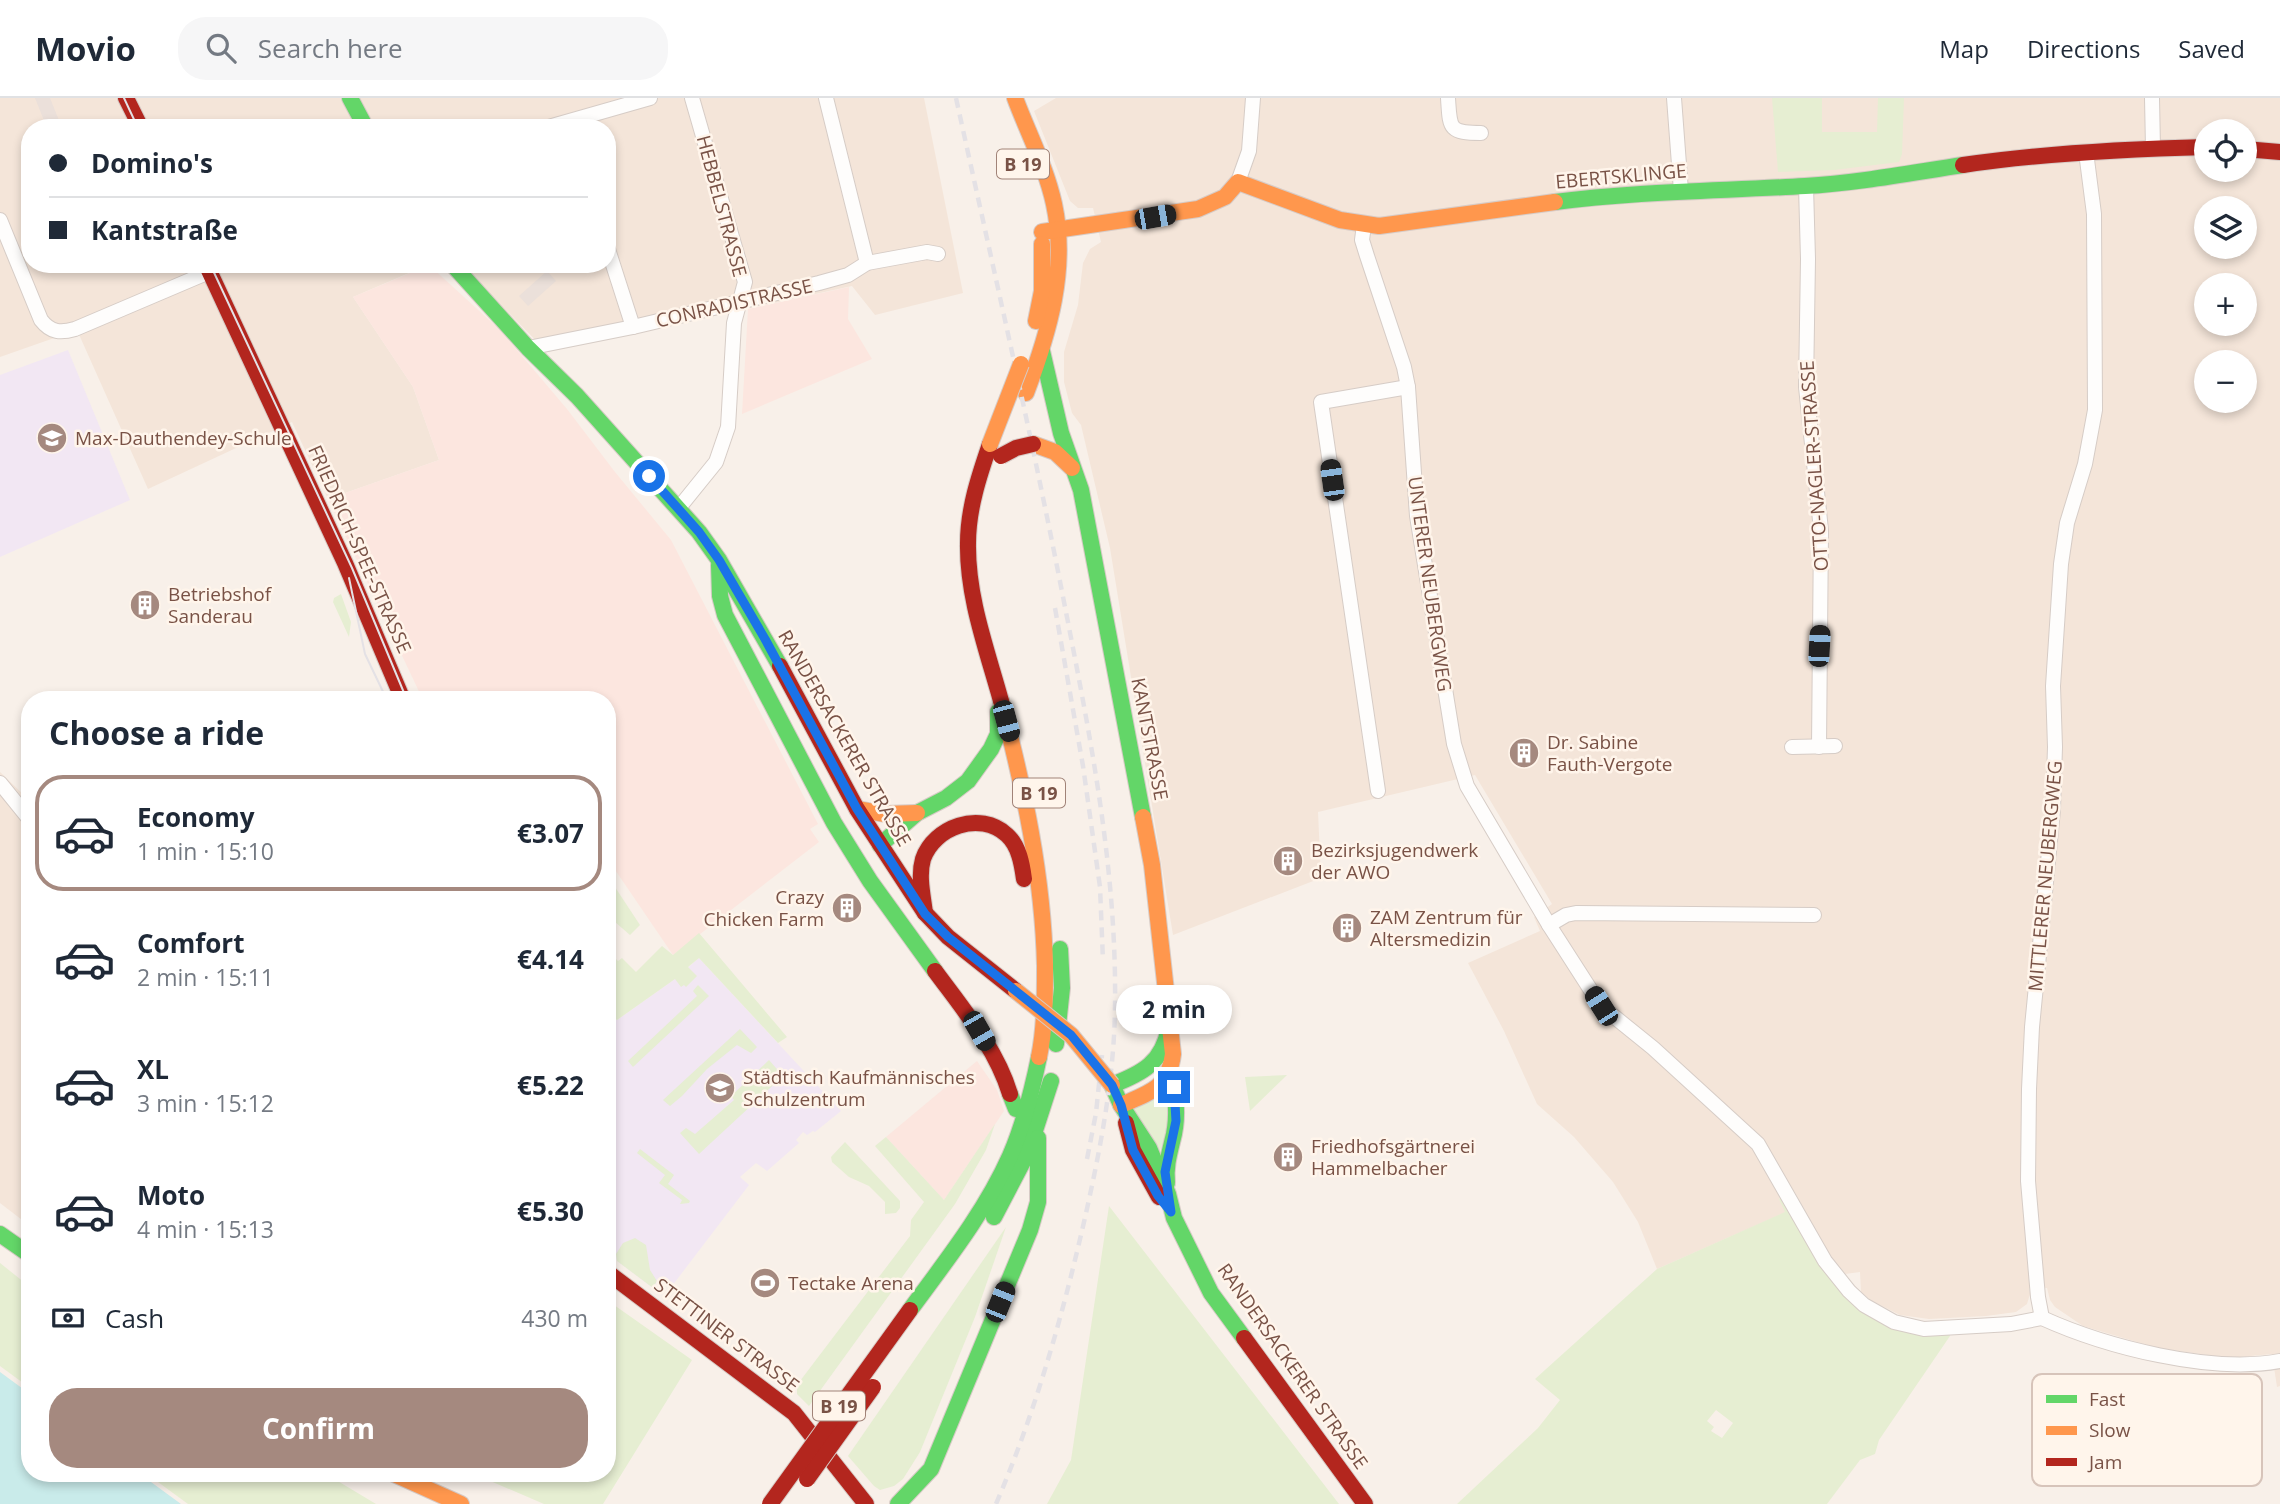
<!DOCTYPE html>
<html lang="en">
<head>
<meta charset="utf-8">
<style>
  body { margin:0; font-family:"Open Sans",sans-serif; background:#f6f6f7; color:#1f2937; height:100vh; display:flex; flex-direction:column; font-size:26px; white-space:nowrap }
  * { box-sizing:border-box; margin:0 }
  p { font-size:23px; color:#747a83 }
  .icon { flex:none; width:38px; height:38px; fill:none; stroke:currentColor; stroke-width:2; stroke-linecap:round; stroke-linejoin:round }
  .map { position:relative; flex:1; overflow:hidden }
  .panel { position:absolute; left:21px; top:593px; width:595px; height:791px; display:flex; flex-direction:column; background:#fff; border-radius:28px; box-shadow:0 4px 10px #0003 }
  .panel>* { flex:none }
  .banner { position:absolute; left:21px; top:21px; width:595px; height:154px; border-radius:28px; box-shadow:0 4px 10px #0003; display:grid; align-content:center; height:154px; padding:0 28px; background:#fff }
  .fabs { position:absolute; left:2194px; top:21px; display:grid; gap:14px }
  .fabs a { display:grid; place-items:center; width:63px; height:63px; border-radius:50%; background:#fff; box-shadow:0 4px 10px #0003; font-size:35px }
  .end { position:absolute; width:32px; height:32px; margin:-16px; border:9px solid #1a73e8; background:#fff; box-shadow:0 0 0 4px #fff }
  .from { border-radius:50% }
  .bubble { position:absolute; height:49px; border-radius:24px; background:#fff; box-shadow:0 4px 10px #0003; font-size:23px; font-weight:700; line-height:49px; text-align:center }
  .car { position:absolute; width:21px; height:42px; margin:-21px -10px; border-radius:9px; box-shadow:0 0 5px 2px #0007; background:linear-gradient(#222 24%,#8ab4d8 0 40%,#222 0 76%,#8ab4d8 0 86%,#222 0) }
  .banner b { display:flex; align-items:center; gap:24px; height:66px; font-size:26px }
  .banner b+b { border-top:2px solid #e0e1e3 }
  .banner i { width:18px; height:18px; background:#1f2937 }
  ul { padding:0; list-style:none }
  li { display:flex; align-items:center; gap:21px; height:116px; margin:0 14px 10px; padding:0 14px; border:4px solid transparent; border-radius:28px }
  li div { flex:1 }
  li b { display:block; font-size:26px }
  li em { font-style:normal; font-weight:700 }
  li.on { border-color:#a5897f }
  li>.icon { width:63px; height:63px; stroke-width:1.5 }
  h2 { padding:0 28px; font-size:32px; line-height:84px }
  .pay { display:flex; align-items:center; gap:18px; height:77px; padding:0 28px; font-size:26px }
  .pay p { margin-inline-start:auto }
  .button { display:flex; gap:14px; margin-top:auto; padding:14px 28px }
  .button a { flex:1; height:80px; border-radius:28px; background:#a5897f; color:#fff; font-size:28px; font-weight:700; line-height:80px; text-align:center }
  header { display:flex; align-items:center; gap:42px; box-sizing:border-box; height:98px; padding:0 35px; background:#fff; border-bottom:2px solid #e0e1e3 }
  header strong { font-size:33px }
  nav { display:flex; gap:38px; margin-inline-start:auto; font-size:24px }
  .search { width:490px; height:63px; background:#f6f6f7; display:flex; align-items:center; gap:18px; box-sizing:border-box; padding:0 24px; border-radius:28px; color:#747a83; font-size:26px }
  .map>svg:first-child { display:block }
  .residential { fill:#f4e5d9; fill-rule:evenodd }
  .commercial { fill:#fce6df }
  .industrial { fill:#ebe0da }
  .education { fill:#f2e7f3 }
  .green { fill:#e6eed2; fill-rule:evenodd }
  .water { fill:#c9ebea }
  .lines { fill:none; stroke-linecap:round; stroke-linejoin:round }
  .street-casing { stroke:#d6ccc6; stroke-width:16 }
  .fast-casing { stroke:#d7cbc6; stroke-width:18 }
  .slow-casing { stroke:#d7cbc6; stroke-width:18 }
  .jam-casing { stroke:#d7cbc6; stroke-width:18 }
  .street { stroke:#fefdfc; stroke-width:14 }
  .fast { stroke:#63d668; stroke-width:16 }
  .slow { stroke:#ff974d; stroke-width:16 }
  .jam { stroke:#b3261e; stroke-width:16 }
  .tram { stroke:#e4e1e5; stroke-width:2 }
  .rail { stroke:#e4e1e5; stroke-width:4.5; stroke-dasharray:10 7; stroke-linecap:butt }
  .slow-bridge-casing { stroke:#d7cbc6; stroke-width:18; stroke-linecap:butt }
  .jam-bridge-casing { stroke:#d7cbc6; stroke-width:18; stroke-linecap:butt }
  .slow-bridge { stroke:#ff974d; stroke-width:16 }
  .jam-bridge { stroke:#b3261e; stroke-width:16 }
  .route { stroke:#1a73e8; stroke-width:9 }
  .labels { text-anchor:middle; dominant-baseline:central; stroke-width:5; stroke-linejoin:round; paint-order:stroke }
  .shield { fill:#fff5eb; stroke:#a18378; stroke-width:2 }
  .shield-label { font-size:18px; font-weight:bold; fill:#795246 }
  .street-label { font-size:19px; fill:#795246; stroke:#fff5eb }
  .poi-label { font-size:19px; fill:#795246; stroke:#fff5eb; text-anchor:start }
  .key { fill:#fff5eb; stroke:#d7c4ba; stroke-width:2 }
  .key-label { font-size:19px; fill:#795246 }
</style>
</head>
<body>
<header>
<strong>Movio</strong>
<div class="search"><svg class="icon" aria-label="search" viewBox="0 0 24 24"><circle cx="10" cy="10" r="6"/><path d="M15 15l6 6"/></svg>Search here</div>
<nav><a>Map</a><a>Directions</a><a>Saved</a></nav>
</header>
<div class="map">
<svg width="2280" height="1406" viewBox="0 0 2280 1406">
  <rect width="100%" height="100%" fill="#f8f0e9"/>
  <g class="residential">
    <polygon points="0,0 924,0 963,195 875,217 852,188 547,254 461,166 607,166 607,30 30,30 30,166 430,166 353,199 413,289 439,362 328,401 292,324 148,391 77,232 0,259"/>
    <path d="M 1056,0 L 2280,0 L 2280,1288 L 2277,1289 L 2272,1256 L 2229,1260 L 2157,1250 L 2083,1228 L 2055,1209 L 2050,1202 L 2047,1190 L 2029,1190 L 2030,1196 L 2027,1206 L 2016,1214 L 1986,1218 L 1929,1221 L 1900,1217 L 1872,1203 L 1861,1194 L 1860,1174 L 1845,1176 L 1831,1160 L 1794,1093 L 1779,1101 L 1786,1114 L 1657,1171 L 1638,1124 L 1613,1084 L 1574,1039 L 1537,1006 L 1504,933 L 1468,865 L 1540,833 L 1534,819 L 1552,806 L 1475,677 L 1318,714 L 1321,780 L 1173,837 L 1110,450 L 1081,327 L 1072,315 L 1064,284 L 1064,254 L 1078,207 L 1083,165 L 1090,151 L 1101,144 L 1093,110 L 1078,110 L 1070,103 L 1034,13 ZM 2207,33 L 2245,33 L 2245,72 L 2207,72 ZM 2207,110 L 2245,110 L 2245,149 L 2207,149 ZM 2207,187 L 2245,187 L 2245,226 L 2207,226 ZM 2207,264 L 2245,264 L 2245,303 L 2207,303 Z"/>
    <polygon points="0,674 30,703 30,1128 0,1105"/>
  </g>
  <g class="commercial">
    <polygon points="429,167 499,231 567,311 615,374 671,442 818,726 810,731 819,744 673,857 607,760 607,602 423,602 328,401 439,362 413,289 353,199"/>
    <polygon points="849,189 848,221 872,261 742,316 748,211"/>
    <polygon points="977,963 997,992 1004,1013 944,1102 886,1039"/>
  </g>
  <g class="industrial">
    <polygon points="35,0 50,0 62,30 47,30"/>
    <polygon points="547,173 556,183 528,208 519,198"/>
  </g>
  <g class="education">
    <polygon points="68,252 130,402 0,459 0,277"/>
    <polygon points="699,860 841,1013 815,1034 813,1033 807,1037 803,1034 796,1042 799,1045 767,1073 756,1065 740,1079 749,1087 672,1188 661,1179 653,1190 617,1163 616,1156 607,1149 607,914 617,922 675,881"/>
  </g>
  <g class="green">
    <polygon points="1772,0 1822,0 1822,34 1877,34 1878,0 1904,0 1902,56 1899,64 1834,72 1778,74"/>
    <polygon points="341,496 351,524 349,539 333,504 334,500"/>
    <polygon points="607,777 640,827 630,837 607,817"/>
    <polygon points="699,835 787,939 778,945 699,860 688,869 697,878 686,889 684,887 681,889 675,881 617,922 607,914 607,861 612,857 618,863 622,860 636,874 662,848 673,857"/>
    <polygon points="698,887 709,898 633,969 628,963 697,898 693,893"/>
    <polygon points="740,931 757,949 751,955 737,947 707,971 682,998 670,1008 663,1002"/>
    <polygon points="769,962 783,978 699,1056 680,1035 686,1030 695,1036 734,1002 731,998"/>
    <polygon points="1287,977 1250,1013 1245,979"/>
    <polygon points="1164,990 1172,1015 1160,1053 1133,1010"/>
    <polygon points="995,1026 986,1052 955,1106 809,1308 797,1296 797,1287 910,1138 911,1122 924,1104 875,1048 886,1039 944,1102"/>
    <polygon points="845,1044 900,1103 900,1110 896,1115 885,1116 885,1104 869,1088 849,1079 832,1064 831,1059"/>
    <polygon points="640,1051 674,1077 668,1086 690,1103 689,1105 680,1106 682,1102 659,1085 665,1077 637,1055"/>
    <path d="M 1787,1097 L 1811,1140 L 1881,1218 L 1950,1229 L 1950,1238 L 1879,1342 L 1875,1356 L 1860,1362 L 1827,1406 L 1457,1406 L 1538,1330 L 1560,1302 L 1535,1281 L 1657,1171 L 1785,1114 L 1779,1101 ZM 1716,1312 L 1733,1325 L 1722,1340 L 1711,1333 L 1714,1329 L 1707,1323 Z"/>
    <polygon points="1109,1108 1339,1406 1047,1406 1071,1362"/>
    <polygon points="1006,1129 975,1219 920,1354 903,1381 894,1388 880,1392 874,1388 848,1358"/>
    <polygon points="635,1140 646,1147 650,1172 657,1183 653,1190 617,1163 616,1156 623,1145"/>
    <polygon points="0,1165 30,1189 30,1290 0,1268"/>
    <polygon points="607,1202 692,1262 603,1406 544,1406 474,1376 607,1376"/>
    <polygon points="147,1376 326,1376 376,1406 188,1406"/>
  </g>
  <polygon class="water" points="0,1274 30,1296 30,1376 140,1376 181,1406 0,1406"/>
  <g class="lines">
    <g class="street-casing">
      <g id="street">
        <polyline points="826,0 867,165"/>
        <path d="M 1448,0 C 1450,30 1448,35 1481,35"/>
        <polyline points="1674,0 1681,93"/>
        <polyline points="2152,0 2153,50"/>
        <polyline points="545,30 650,0"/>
        <polyline points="1238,84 1249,53 1253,0"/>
        <polyline points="1806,88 1808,161 1806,289 1821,432 1819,649"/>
        <path d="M 0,122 L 41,222 C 51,235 61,235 75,231 L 209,174"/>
        <polyline points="1364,127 1362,142 1367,158 1404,269 1408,289 1417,418 1454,646 1467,688 1549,827 1601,908 1653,950 1758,1046 1825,1163 1849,1193 1864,1207 1894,1224 1924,1231 2011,1226 2042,1220"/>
        <polyline points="607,148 633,229"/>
        <polyline points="528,250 633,229 819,185 848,177 867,165 927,154 938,156"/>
        <polyline points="678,411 716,364 728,329 734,225 745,184 692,0"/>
        <polyline points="1792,649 1835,648"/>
        <polyline points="0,685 30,722"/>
        <polyline points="1378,693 1321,304 1408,289"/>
        <polyline points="1549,827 1566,817 1576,815 1814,817"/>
        <polyline points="2042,1220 2038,1199 2028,1083 2029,991 2032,929 2053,712 2055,649 2053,588 2061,466 2067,425 2085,366 2095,312 2094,116 2086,54"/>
        <path d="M 2042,1220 C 2106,1249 2211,1276 2280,1263"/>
      </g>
    </g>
    <g class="fast-casing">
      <g id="fast">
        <polyline points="350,0 366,30"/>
        <path d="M 1555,104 C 1638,93 1721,93 1805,88 C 1858,85 1910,75 1963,67"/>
        <polyline points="452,166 528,250 577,298 699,434 719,462 780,568"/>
        <polyline points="1042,253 1061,335 1081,392 1143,719"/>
        <polyline points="719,467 720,498 725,517 834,725 870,783 935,873"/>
        <polyline points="880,747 917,715 946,700 968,683 991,651 998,636 998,614"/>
        <path d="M 1169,930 C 1162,965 1143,975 1112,987 L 1121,1007 L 1149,1050 L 1168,1096 L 1174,1120 L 1211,1195 L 1244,1240"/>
        <polyline points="1056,946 1062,890 1060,851"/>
        <polyline points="1010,996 1016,1011"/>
        <path d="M 1167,1085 C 1165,1068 1170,1053 1174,1036 C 1178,1016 1176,996 1171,976"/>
        <polyline points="994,1119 1028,1054 1051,983"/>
        <polyline points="0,1136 30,1157"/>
        <path d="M 910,1212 C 946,1163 985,1114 1010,1058 C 1024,1026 1032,993 1039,959"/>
        <polyline points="898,1406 931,1371 1030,1132 1038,1104 1038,1040"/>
      </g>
    </g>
    <g class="slow-casing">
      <g id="slow">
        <path d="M 1015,0 C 1028,35 1046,69 1054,106 C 1068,171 1049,234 1026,295"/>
        <polyline points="1042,134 1198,111 1225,99 1238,84 1340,122 1379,128 1555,104"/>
        <polyline points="1036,223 1042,193 1042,146"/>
        <polyline points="1033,346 1055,354 1072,370"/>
        <path d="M 1001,603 C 1024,690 1043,778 1045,868 C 1045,898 1045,930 1039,959"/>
        <polyline points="857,711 885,716 917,715"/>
        <path d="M 1121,1007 C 1149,995 1169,990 1173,956 L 1152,767 L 1143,719"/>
        <polyline points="394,1376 461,1406"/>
      </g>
    </g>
    <g class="jam-casing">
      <g id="jam">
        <polyline points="126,0 141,30"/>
        <polyline points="2245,51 2280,54"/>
        <path d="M 1963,67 C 2044,55 2125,51 2207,49"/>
        <polyline points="206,166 345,465 403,602"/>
        <path d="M 990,346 C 979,378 968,411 968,445 C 967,499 987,552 1001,603"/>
        <polyline points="780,568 857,711 925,815 948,839 1016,893"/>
        <path d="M 925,815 C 923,798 918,778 923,761 C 934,729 980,712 1007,737 C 1019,748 1022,766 1024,781"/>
        <path d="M 935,873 C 963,911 996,950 1010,996"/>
        <polyline points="1126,1025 1133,1052 1159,1099"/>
        <polyline points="607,1174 794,1315 866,1406"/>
        <polyline points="1244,1240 1365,1406"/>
      </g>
    </g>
    <use href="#street" class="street"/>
    <use href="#fast" class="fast"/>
    <use href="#slow" class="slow"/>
    <use href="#jam" class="jam"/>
    <g class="tram">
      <polyline points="124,0 138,30"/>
      <polyline points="210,166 352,470 407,602"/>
      <polyline points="349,480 365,556 387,602"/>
    </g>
    <g class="rail">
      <path d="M 956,0 C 993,169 1032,339 1065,509 C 1091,642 1117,773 1115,910 C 1114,982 1100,1053 1084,1124 C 1062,1220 1035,1315 996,1406"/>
      <polyline points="1055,510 1083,668 1100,789 1103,863"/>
      <polyline points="1087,1061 1096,1015 1102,957"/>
    </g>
    <g class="slow-bridge-casing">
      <g id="slow-bridge">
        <polyline points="990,346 1021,266"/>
        <polyline points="1016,893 1071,937 1112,987"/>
      </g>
    </g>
    <g class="jam-bridge-casing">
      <g id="jam-bridge">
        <polyline points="1001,358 1016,350 1033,346"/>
        <polyline points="807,1381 873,1289"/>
        <polyline points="770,1406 910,1212"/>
      </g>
    </g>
    <use href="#slow-bridge" class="slow-bridge"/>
    <use href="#jam-bridge" class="jam-bridge"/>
  </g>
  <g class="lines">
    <polyline class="route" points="649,378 699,434 719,462 765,541 857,711 925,816 948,839 1071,937 1112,987 1121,1007 1133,1052 1158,1098 1171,1114 1165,1074 1176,1023 1174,989"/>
  </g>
  <defs>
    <g id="school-disc" transform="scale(1.575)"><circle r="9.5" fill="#a5897f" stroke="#fff5eb"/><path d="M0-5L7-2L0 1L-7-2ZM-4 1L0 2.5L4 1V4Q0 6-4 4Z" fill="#fff"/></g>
    <g id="building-disc" transform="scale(1.575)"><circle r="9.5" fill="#a5897f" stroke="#fff5eb"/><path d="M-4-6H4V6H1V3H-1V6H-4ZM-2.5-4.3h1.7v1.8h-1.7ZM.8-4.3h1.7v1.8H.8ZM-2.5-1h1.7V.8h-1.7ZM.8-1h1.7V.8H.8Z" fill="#fff"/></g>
    <g id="stadium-disc" transform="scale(1.575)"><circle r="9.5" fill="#a5897f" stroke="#fff5eb"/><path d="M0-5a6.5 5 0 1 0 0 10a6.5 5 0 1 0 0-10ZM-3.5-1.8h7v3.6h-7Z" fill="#fff"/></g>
  </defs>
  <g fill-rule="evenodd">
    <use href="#school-disc" x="52" y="340"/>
    <use href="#building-disc" x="145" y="507"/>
    <use href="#building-disc" x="1524" y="655"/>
    <use href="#building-disc" x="1288" y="763"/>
    <use href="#building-disc" x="847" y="810"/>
    <use href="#building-disc" x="1347" y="830"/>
    <use href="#school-disc" x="720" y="990"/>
    <use href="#building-disc" x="1288" y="1059"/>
    <use href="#stadium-disc" x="765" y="1185"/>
  </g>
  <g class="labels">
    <g class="shield">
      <rect x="997" y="51.5" width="52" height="29" rx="5"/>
      <rect x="1013" y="680.5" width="52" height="29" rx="5"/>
      <rect x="813" y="1293.5" width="52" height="29" rx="5"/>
    </g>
    <g class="shield-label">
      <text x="1023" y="66">B 19</text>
      <text x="1039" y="695">B 19</text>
      <text x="839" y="1308">B 19</text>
    </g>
    <g class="street-label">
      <text transform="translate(1621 78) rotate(-5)">EBERTSKLINGE</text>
      <text transform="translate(722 108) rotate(75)">HEBBELSTRASSE</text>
      <text transform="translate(734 205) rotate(-13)">CONRADISTRASSE</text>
      <text transform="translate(1814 368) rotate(-94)">OTTO-NAGLER-STRASSE</text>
      <text transform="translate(360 451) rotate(66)">FRIEDRICH-SPEE-STRASSE</text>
      <text transform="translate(1430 486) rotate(82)">UNTERER NEUBERGWEG</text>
      <text transform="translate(845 640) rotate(60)">RANDERSACKERER STRASSE</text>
      <text transform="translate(1150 641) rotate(79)">KANTSTRASSE</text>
      <text transform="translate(2045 778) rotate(-85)">MITTLERER NEUBERGWEG</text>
      <text transform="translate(727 1237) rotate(37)">STETTINER STRASSE</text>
      <text transform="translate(1293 1268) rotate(55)">RANDERSACKERER STRASSE</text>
    </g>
    <g class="poi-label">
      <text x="75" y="340">Max-Dauthendey-Schule</text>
      <text x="168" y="496">Betriebshof<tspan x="168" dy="22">Sanderau</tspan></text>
      <text x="1547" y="644">Dr. Sabine<tspan x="1547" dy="22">Fauth-Vergote</tspan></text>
      <text x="1311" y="752">Bezirksjugendwerk<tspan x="1311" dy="22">der AWO</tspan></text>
      <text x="824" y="799" text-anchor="end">Crazy<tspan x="824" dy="22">Chicken Farm</tspan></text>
      <text x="1370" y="819">ZAM Zentrum für<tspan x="1370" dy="22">Altersmedizin</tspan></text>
      <text x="743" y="979">Städtisch Kaufmännisches<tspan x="743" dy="22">Schulzentrum</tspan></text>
      <text x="1311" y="1048">Friedhofsgärtnerei<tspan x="1311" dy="22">Hammelbacher</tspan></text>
      <text x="788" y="1185">Tectake Arena</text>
    </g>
  </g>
  <rect x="2032" y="1276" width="230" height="112" rx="10" class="key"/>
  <rect x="2046" y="1297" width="31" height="8" fill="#63d668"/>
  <rect x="2046" y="1328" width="31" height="9" fill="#ff974d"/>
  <rect x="2046" y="1360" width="31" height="8" fill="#b3261e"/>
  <g class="key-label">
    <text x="2089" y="1308">Fast</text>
    <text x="2089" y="1339">Slow</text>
    <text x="2089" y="1371">Jam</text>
  </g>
</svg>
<div class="fabs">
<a><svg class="icon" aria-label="locate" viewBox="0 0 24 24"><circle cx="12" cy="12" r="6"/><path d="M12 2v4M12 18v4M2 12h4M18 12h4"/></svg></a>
<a><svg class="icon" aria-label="layers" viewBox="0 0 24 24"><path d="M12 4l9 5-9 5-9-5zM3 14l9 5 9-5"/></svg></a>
<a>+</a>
<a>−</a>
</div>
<i class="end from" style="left:649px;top:378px"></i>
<i class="end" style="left:1174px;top:989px"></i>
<div class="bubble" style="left:1116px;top:887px;width:116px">2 min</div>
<i class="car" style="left:1155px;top:119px;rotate:80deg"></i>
<i class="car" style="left:1332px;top:382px;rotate:352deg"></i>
<i class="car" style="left:1819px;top:548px;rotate:3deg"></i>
<i class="car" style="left:1006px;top:623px;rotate:165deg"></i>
<i class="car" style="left:1601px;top:908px;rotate:328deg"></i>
<i class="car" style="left:979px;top:933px;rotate:150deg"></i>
<i class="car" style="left:1000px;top:1204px;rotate:22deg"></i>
<div class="banner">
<b><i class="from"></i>Domino's</b>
<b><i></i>Kantstraße</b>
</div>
<section class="panel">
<h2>Choose a ride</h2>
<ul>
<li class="on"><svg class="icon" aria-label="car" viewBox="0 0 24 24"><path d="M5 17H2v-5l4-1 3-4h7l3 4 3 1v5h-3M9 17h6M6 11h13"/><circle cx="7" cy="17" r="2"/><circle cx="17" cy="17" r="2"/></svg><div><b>Economy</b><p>1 min · 15:10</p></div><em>€3.07</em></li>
<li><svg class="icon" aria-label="car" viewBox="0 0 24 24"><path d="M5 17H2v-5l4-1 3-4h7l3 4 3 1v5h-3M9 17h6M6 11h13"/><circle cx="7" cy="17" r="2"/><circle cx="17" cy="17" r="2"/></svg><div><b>Comfort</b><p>2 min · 15:11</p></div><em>€4.14</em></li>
<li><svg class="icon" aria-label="car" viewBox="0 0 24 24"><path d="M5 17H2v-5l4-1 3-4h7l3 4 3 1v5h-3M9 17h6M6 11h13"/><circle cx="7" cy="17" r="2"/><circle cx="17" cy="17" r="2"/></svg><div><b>XL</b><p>3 min · 15:12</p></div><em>€5.22</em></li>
<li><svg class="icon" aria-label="car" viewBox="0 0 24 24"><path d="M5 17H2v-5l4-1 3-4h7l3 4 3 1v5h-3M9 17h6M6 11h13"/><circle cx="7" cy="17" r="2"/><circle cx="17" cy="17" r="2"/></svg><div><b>Moto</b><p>4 min · 15:13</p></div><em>€5.30</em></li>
</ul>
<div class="pay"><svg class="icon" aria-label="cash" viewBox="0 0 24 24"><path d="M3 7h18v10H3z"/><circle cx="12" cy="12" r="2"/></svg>Cash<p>430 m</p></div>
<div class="button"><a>Confirm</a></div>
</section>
</div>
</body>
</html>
